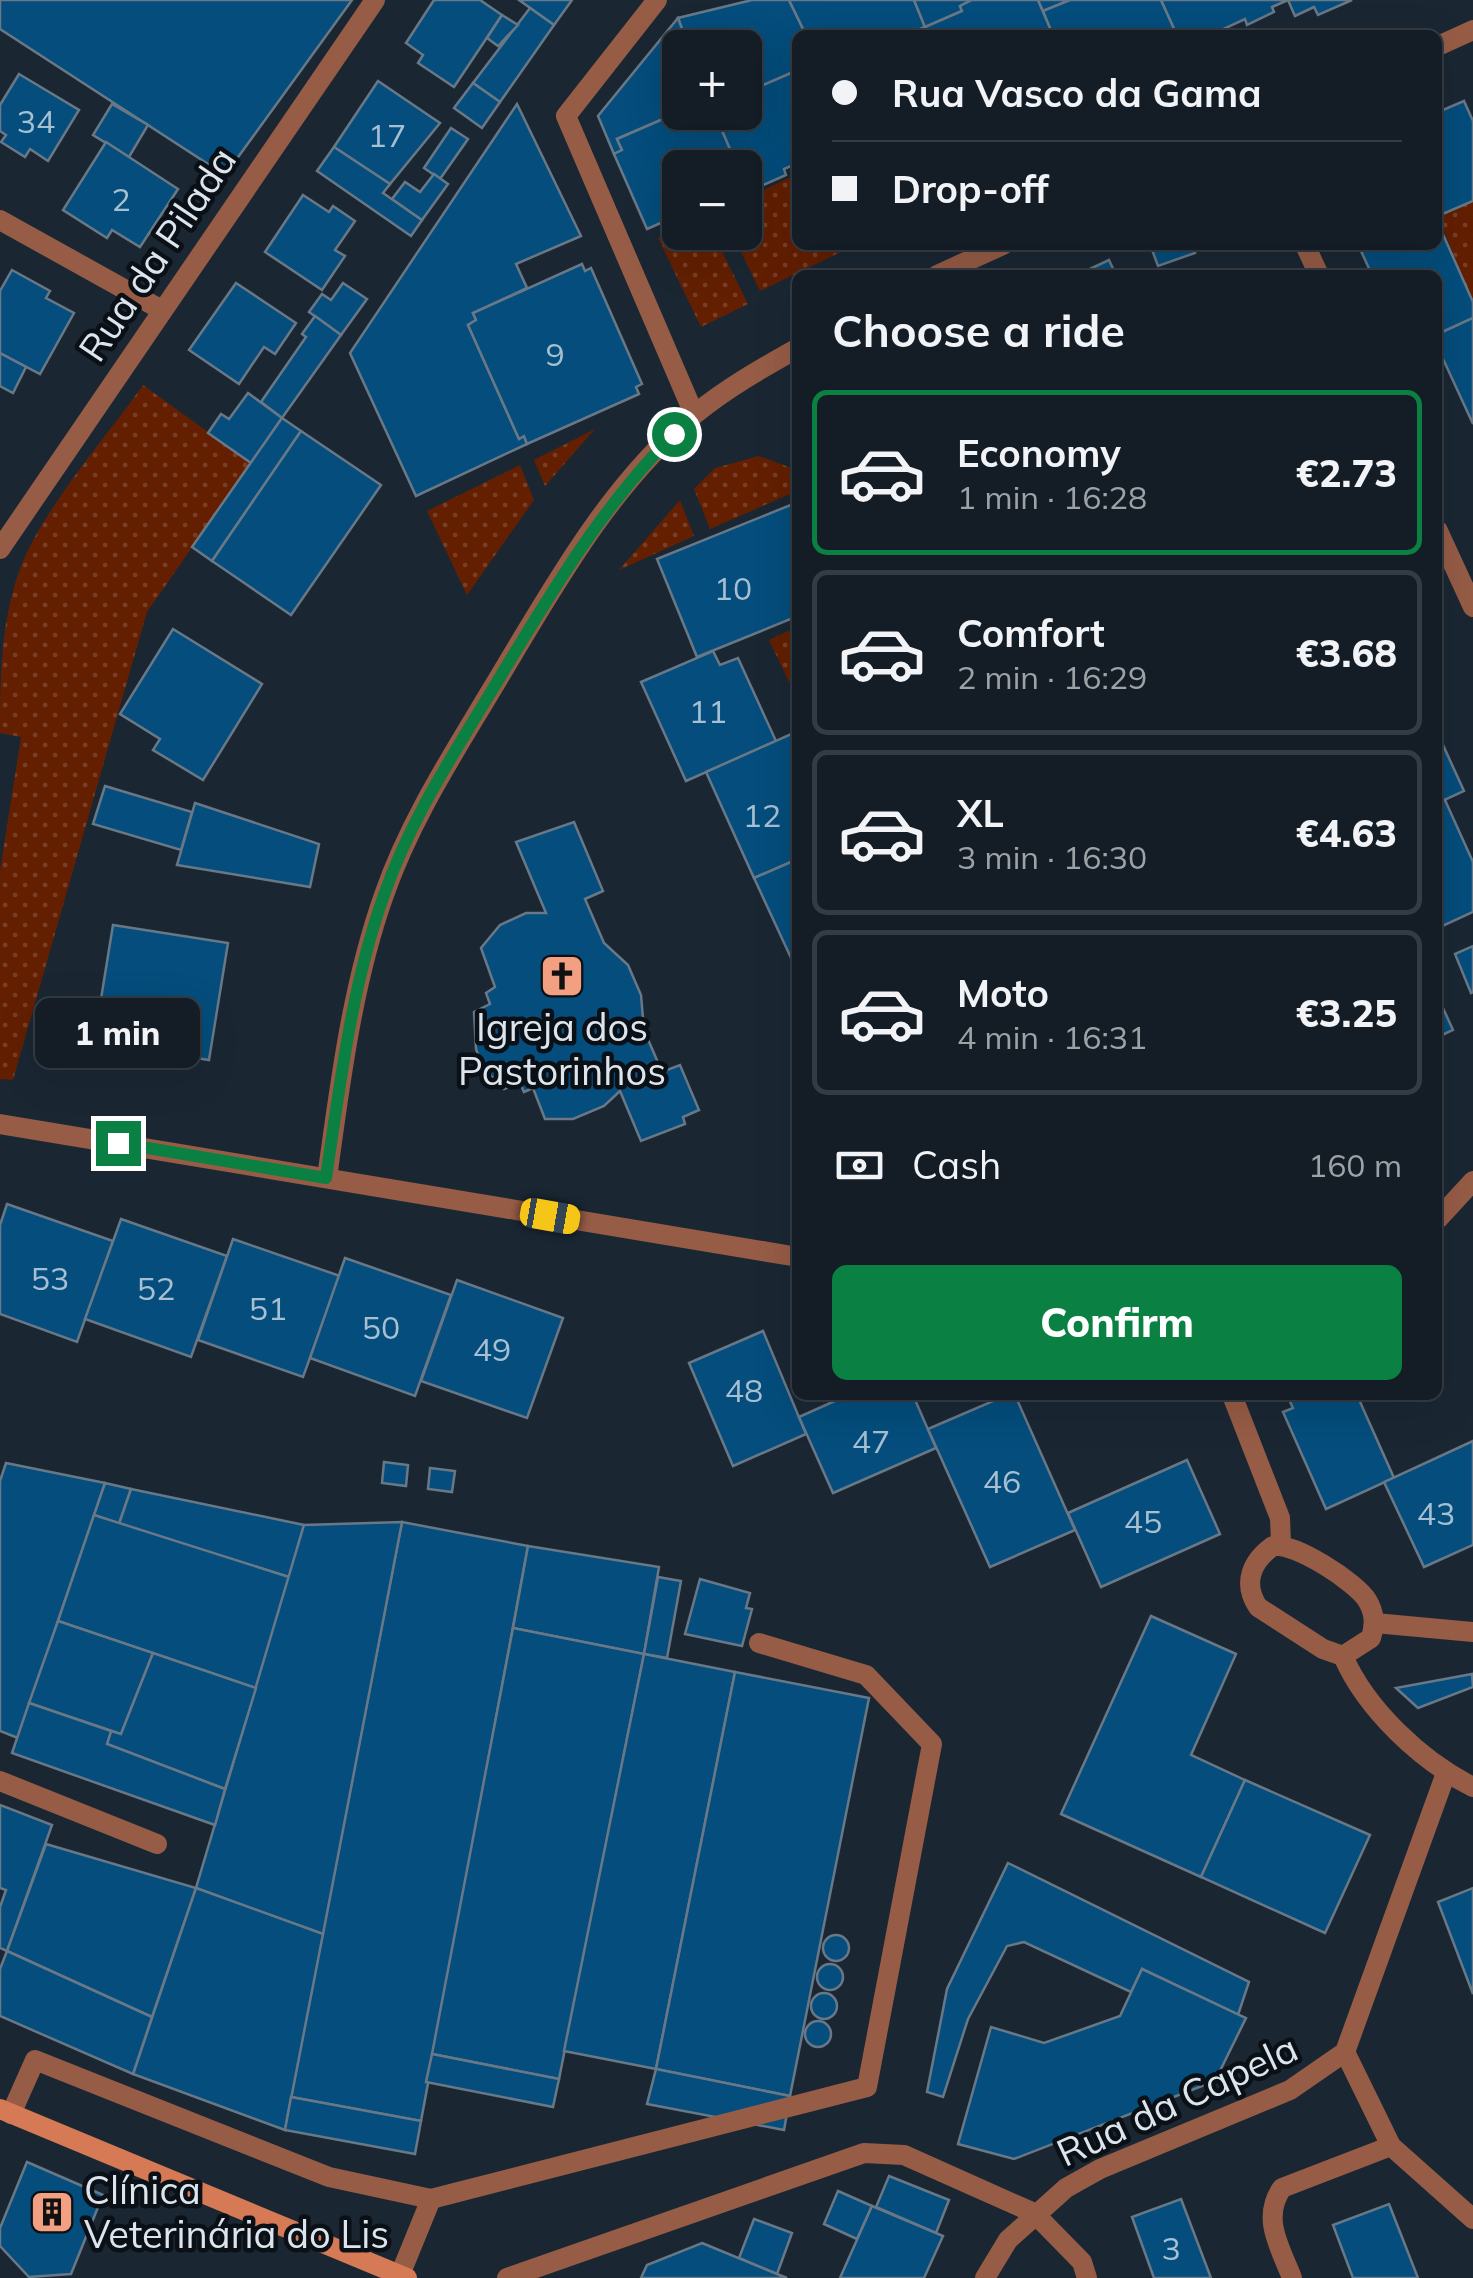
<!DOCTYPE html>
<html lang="en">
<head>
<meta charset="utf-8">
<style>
  body { margin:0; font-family:Mulish,sans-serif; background:#1d262e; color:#f1f3f6; height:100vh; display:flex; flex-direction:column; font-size:38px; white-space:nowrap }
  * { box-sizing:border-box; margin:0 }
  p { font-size:32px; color:#9da2a7 }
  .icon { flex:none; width:55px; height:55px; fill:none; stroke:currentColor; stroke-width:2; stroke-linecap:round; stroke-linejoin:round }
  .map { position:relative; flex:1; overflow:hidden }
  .sheet { position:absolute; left:792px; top:270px; width:650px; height:1130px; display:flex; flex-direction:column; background:#141d26; border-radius:15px; box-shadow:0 10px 40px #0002,0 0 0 2px #333b43 }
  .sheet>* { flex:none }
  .top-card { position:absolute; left:792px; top:30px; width:650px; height:220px; border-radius:15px; box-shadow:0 10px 40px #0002,0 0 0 2px #333b43; display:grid; align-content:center; height:220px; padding:0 40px; background:#141d26 }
  .tools { position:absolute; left:662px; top:30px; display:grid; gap:20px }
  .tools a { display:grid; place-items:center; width:100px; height:100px; border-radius:15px; background:#141d26; box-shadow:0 10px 40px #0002,0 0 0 2px #333b43; font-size:50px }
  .end { position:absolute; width:45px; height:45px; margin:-22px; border:12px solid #0b8043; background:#fff; box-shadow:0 0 0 5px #fff }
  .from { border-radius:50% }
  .bubble { position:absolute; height:70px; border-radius:15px; background:#141d26; box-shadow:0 10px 40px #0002,0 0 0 2px #333b43; font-size:32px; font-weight:800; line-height:70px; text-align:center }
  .car { position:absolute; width:30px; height:60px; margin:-30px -15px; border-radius:12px; box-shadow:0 0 8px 2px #0007; background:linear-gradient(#f5c518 24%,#345 0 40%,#f5c518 0 76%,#345 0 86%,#f5c518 0) }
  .top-card b { display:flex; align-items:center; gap:35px; height:95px; font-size:38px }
  .top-card b+b { border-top:2px solid #333b43 }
  .top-card i { width:25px; height:25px; background:#f1f3f6 }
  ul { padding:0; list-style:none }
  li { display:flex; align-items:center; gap:30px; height:165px; margin:0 20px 15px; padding:0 20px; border:5px solid #333b43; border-radius:15px }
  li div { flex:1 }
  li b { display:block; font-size:38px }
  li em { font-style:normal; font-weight:800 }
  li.active { border-color:#0b8043 }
  li>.icon { width:90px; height:90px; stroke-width:1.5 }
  h2 { padding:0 40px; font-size:45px; line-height:120px }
  .pay { display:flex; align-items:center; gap:25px; height:110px; padding:0 40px; font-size:38px }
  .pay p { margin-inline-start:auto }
  .primary-button { display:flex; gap:20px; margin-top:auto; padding:20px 40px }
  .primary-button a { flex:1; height:115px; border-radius:15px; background:#0b8043; color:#fff; font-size:40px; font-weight:800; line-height:115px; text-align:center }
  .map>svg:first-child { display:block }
  .grass { fill:url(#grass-dots) }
  .building { fill:#044d7c; stroke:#697887; stroke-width:2.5 }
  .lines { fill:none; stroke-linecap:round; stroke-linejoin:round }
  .service { stroke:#965c46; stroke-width:20 }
  .minor { stroke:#965c46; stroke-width:20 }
  .secondary { stroke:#d67955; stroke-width:20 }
  .route { stroke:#0b8043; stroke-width:12 }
  .labels { text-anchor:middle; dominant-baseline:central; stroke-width:9; stroke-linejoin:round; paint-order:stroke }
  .number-label { font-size:32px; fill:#a6bfd1 }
  .street-label { font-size:38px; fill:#dce5ed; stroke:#0a1015 }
  .poi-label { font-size:38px; fill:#dce5ed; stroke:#0a1015 }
</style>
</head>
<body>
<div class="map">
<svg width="1473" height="2278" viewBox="0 0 1473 2278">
  <defs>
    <pattern id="grass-dots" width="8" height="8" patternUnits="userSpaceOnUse" patternTransform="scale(2.5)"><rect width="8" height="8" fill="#631f00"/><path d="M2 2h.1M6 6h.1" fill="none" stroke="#793f26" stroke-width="1.8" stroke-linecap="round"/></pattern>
  </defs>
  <rect width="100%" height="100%" fill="#1a2733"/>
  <g class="grass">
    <polygon points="797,174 798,245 843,245 845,250 760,291 732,233 745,232 745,199"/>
    <polygon points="1473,201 1473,302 1438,216"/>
    <polygon points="680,227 680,232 713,233 748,304 701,327 658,238"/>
    <path d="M 143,385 L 251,463 L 147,612 L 13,1080 L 0,1079 L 0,871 L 21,737 L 0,733 C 0,669 1,602 31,544 C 61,488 106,437 143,385 Z"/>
    <polygon points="595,429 545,486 534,460"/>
    <polygon points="759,456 797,470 797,491 710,529 694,489 715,468"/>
    <polygon points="520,465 534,500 467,595 427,511"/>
    <polygon points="680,500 694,536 619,570"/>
    <polygon points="797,627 797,678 789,682 769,640"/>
  </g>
  <g class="building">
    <polygon points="0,0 352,0 225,175 0,29"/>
    <polygon points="434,0 480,0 502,15 454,87 418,63 423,55 406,43"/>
    <polygon points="519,0 572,0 554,25"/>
    <polygon points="752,0 789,0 806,35 798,35 798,70 745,93 745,48 689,48 678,18"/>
    <polygon points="789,0 914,0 925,27 906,35 806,35"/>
    <polygon points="914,0 972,0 960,6 962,11 925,27"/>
    <polygon points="972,0 1038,0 1053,35 929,35 925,27 962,11 960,6"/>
    <polygon points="1038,0 1070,0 1043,11"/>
    <polygon points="1070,0 1161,0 1177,35 1053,35 1043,11"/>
    <polygon points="1161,0 1288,0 1272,7 1274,12 1247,25 1245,19 1219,31 1219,35 1177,35"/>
    <polygon points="1288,0 1352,0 1318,15 1314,7 1295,16"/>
    <polygon points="530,8 554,25 500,102 473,83"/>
    <polygon points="502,15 518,25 498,46 487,38"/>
    <polygon points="678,18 689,48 680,48 680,112 702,112 680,122 677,113 617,139 622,150 614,154 598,116"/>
    <polygon points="925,27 929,35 906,35"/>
    <polygon points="798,70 798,163 784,169 786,175 761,186 758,179 746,185 745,168 738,168 714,112 745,112 745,93"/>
    <polygon points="19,74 79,110 48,161 30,149 25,157 1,142 6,135 0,131 0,105"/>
    <polygon points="378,81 440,123 390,184 334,147"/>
    <polygon points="473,83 500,102 482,128 454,108"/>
    <polygon points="1464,101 1473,121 1473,201 1438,216 1438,112"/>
    <polygon points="112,104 148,125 129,157 93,135"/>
    <polygon points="517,104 581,236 516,264 527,288 473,313 476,320 468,325 519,439 524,436 527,444 416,496 350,353"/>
    <polygon points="702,112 714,112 738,168 680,168 680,225 667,231 663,222 647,229 614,154 622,150 617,139 677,113 680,122"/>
    <polygon points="451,128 468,139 440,179 424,168"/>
    <polygon points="106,142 178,189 140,247 112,230 107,238 63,210"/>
    <polygon points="334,147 390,184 383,193 422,220 411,236 317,171"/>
    <polygon points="434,174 448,184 422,220 392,199 405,182 420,192"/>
    <polygon points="303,195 329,212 333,206 355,221 335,250 345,256 322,290 265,252"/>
    <polygon points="1438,223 1473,302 1473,318 1438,334 1438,275 1372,275 1361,251 1374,245 1438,245"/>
    <polygon points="1158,245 1192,245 1195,253 1158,266 1151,247"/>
    <polygon points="1109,260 1116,275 1077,275"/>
    <polygon points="582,264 585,271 591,268 642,384 636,387 639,394 527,444 524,436 519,439 468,325 476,320 473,313"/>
    <polygon points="12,270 50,291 46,298 74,313 40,374 0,353 0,291"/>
    <polygon points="236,283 296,323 275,354 264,347 239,384 189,350"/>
    <polygon points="343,283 367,299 341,335 309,312 322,294 331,300"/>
    <polygon points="315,316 341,335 282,418 261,402 306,337 302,334"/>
    <polygon points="1473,318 1473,424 1438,348 1438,334"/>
    <polygon points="0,353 26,367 13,393 0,386"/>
    <polygon points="248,393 282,418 251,463 208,433 221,414 229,419"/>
    <polygon points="282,418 301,431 212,561 192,547"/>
    <polygon points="301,431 381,485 291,615 212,561"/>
    <polygon points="798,502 798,616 697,657 657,559"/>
    <polygon points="173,629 262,684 203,780 153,750 160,739 120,714"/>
    <polygon points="713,651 720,665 738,658 776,741 686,781 641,682"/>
    <polygon points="798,731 798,859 754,878 706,772"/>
    <polygon points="1438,734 1464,791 1438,803"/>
    <polygon points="105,786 192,812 181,850 93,824"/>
    <polygon points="1445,800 1473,862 1473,912 1438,928 1438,803"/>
    <polygon points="195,803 319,844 310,887 177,865"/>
    <polygon points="574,822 603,891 585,899 604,943 628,965 641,995 644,1030 662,1072 680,1065 699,1110 683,1117 685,1124 641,1141 620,1091 604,1106 573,1119 545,1119 533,1088 524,1092 520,1083 504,1089 483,1068 476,1049 474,1012 490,1004 486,993 495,987 481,948 500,925 526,913 546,913 516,842"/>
    <polygon points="798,859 798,973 754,878"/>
    <polygon points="113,925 228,943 209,1060 94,1042"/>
    <polygon points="1473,946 1473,992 1471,993 1455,954"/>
    <polygon points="1438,997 1453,1030 1438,1037"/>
    <polygon points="7,1204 113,1241 77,1342 0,1314 0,1225"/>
    <polygon points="121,1219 227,1256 191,1357 85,1319"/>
    <polygon points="233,1239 340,1276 303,1377 198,1340"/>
    <polygon points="345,1258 451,1295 415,1396 310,1358"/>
    <polygon points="457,1280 563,1318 527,1418 421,1381"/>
    <polygon points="763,1331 806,1434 733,1466 689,1363"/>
    <polygon points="848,1395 913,1395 936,1448 833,1493 799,1417"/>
    <polygon points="1007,1395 1015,1395 1075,1530 990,1567 928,1429"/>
    <polygon points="1287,1395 1357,1395 1394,1478 1326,1509 1283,1412 1293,1408"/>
    <polygon points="1473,1441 1473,1545 1424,1567 1384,1482"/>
    <polygon points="1187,1460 1220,1534 1101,1587 1068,1513"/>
    <polygon points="384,1462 408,1465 406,1486 382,1483"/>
    <polygon points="6,1463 105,1483 18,1738 0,1731 0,1481"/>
    <polygon points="430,1468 455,1471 452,1492 428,1489"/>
    <polygon points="105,1483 131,1489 119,1524 94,1515"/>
    <polygon points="131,1489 304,1525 289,1577 119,1524"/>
    <polygon points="94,1515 289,1577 256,1688 58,1621"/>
    <polygon points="402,1522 528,1546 421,2121 291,2097"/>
    <polygon points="402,1522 323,1934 196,1888 304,1525"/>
    <polygon points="528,1546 659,1567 644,1654 513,1628"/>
    <polygon points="658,1577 681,1581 667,1658 644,1654"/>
    <polygon points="700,1579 750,1593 746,1608 752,1609 742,1646 685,1634"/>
    <polygon points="1151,1616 1236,1654 1191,1755 1245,1780 1201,1877 1061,1814"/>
    <polygon points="58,1621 153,1653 121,1734 29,1703"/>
    <polygon points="513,1628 644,1654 559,2079 432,2054"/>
    <polygon points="153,1653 256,1688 225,1789 107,1744 111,1731 121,1734"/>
    <polygon points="644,1654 735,1672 656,2069 564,2051"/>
    <polygon points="735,1672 869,1698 790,2096 656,2069"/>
    <polygon points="1472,1674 1473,1687 1418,1708 1396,1688"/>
    <polygon points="29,1703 111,1731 107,1744 225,1789 215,1825 12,1753"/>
    <polygon points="1245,1780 1370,1835 1325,1933 1201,1877"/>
    <polygon points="0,1805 52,1825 7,1951 0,1948 0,1907 6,1890 0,1888"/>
    <polygon points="46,1844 196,1888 152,2017 7,1951"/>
    <polygon points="1008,1863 1249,1982 1238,2015 1142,1969 1131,1992 1024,1942 1007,1946 968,2019 943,2097 927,2092 947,1989"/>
    <polygon points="196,1888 323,1934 285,2130 133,2074"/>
    <polygon points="1473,1888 1473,1994 1438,1902"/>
    <circle cx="836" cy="1948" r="13"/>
    <polygon points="7,1951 152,2017 133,2074 0,2016 0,1969"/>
    <circle cx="830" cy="1977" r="13"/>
    <polygon points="1142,1969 1246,2018 1215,2081 1014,2159 958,2144 991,2027 1044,2043 1120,2016"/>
    <circle cx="824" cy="2006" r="13"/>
    <circle cx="818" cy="2034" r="13"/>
    <polygon points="432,2054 559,2079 553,2107 426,2082"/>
    <polygon points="656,2069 790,2096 784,2130 647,2104"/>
    <polygon points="291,2097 421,2121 415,2154 285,2130"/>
    <polygon points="27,2162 103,2195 71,2274 29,2277 0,2246 0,2228"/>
    <polygon points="889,2176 949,2200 936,2233 876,2207"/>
    <polygon points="838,2191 872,2206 857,2239 824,2224"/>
    <polygon points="1181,2199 1211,2278 1154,2278 1132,2217"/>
    <polygon points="1389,2204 1418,2278 1353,2278 1333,2225"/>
    <polygon points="872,2206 943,2236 924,2278 840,2278"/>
    <polygon points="754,2219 792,2233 777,2274 739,2258"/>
    <polygon points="702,2243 777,2274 787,2278 641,2278 647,2265"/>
  </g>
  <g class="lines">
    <g class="service">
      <polyline points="11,2114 35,2060 329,2177 431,2199 400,2275"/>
      <polyline points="431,2199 867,2087 932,1744 866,1675 759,1643"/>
      <polyline points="507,2278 864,2153 904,2155 1034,2213"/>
    </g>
    <g class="minor">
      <polyline points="657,0 566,116 694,414"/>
      <polyline points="1438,46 1473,30"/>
      <polyline points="0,220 160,309"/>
      <polyline points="1305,245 1319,275"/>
      <polyline points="937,275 1003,245"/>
      <polyline points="1438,531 1473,607"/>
      <polyline points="0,549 375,0"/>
      <polyline points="0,1124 798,1257"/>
      <path d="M 327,1178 C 340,1084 352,985 384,895 C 409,823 450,759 489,694 C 548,597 606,487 695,414 C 727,388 762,368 798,348"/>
      <polyline points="1438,1219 1473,1181"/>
      <polyline points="1232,1395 1280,1518 1281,1544"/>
      <polyline points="1375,1623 1473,1632"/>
      <path d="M 1343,1656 L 1371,1638 C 1375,1624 1375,1613 1367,1600 C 1356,1582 1294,1542 1273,1546 C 1252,1561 1242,1583 1258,1607 L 1323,1649 L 1343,1656 C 1366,1709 1421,1761 1473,1787"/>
      <polyline points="0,1781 157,1844"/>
      <polyline points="1345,2052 1391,2146 1473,2219"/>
      <polyline points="1034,2213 1082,2262 1087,2278"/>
      <polyline points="985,2278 1008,2240 1066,2188 1100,2169 1290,2090 1345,2052 1446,1773"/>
      <path d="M 1292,2278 C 1280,2247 1261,2218 1282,2188 L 1391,2146"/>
    </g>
    <polyline class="secondary" points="0,2109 407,2278"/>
  </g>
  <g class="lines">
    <path class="route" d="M 118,1143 L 326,1178 C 340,1084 352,984 384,895 C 410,820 453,755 494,687 C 548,598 600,508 674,434"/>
  </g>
  <defs>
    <g id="church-square" transform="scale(2.25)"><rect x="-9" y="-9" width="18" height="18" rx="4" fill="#f2a081" stroke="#0a1015"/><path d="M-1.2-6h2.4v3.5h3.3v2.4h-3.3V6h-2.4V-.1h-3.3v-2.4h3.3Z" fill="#111"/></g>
    <g id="building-square" transform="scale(2.25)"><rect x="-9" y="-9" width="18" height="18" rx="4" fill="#f2a081" stroke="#0a1015"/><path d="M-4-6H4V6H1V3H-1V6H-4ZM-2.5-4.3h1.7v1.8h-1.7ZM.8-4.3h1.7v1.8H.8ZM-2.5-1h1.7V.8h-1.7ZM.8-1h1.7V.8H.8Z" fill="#111"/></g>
  </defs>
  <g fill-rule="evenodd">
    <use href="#church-square" x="562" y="976"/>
    <use href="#building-square" x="52" y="2212"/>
  </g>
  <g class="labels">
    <g class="number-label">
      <text x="36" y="121">34</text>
      <text x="387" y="135">17</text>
      <text x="121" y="199">2</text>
      <text x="555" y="354">9</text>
      <text x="733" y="588">10</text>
      <text x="708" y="711">11</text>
      <text x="762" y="815">12</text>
      <text x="50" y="1278">53</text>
      <text x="156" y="1288">52</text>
      <text x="268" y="1308">51</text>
      <text x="381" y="1327">50</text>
      <text x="492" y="1349">49</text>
      <text x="744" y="1390">48</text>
      <text x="871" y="1441">47</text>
      <text x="1002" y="1481">46</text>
      <text x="1436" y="1513">43</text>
      <text x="1143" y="1521">45</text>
      <text x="1171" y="2248">3</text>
    </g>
    <g class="street-label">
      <text transform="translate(157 254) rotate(-56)">Rua da Pilada</text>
      <text transform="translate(1177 2100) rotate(-25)">Rua da Capela</text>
    </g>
    <g class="poi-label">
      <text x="562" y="1027">Igreja dos<tspan x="562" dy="44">Pastorinhos</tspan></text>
      <text x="84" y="2190" text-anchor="start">Clínica<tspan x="84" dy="44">Veterinária do Lis</tspan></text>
    </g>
  </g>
</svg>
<div class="tools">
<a>+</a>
<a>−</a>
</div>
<i class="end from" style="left:674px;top:434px"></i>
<i class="end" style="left:118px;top:1143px"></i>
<div class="bubble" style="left:35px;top:998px;width:165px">1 min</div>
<i class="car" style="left:550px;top:1216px;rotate:100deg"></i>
<div class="top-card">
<b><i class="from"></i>Rua Vasco da Gama</b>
<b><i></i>Drop-off</b>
</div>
<section class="sheet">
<h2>Choose a ride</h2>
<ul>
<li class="active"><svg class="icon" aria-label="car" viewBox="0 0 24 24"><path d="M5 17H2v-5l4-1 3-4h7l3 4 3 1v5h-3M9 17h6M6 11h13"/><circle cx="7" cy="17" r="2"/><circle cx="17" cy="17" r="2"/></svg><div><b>Economy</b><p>1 min · 16:28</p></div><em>€2.73</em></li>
<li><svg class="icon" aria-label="car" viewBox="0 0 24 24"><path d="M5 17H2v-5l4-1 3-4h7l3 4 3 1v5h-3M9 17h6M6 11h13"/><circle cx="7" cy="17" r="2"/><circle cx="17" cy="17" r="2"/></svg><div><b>Comfort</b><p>2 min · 16:29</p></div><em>€3.68</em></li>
<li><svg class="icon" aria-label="car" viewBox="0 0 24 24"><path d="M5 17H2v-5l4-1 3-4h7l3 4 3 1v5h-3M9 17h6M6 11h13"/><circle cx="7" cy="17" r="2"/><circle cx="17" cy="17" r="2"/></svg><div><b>XL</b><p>3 min · 16:30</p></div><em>€4.63</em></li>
<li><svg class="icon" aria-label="car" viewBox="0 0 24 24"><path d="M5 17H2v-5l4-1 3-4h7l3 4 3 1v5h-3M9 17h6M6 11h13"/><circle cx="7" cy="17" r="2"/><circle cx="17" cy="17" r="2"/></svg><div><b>Moto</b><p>4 min · 16:31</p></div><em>€3.25</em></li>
</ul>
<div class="pay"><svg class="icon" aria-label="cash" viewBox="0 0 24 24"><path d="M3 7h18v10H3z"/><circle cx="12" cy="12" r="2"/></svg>Cash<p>160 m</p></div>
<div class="primary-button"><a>Confirm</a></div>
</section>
</div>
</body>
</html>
